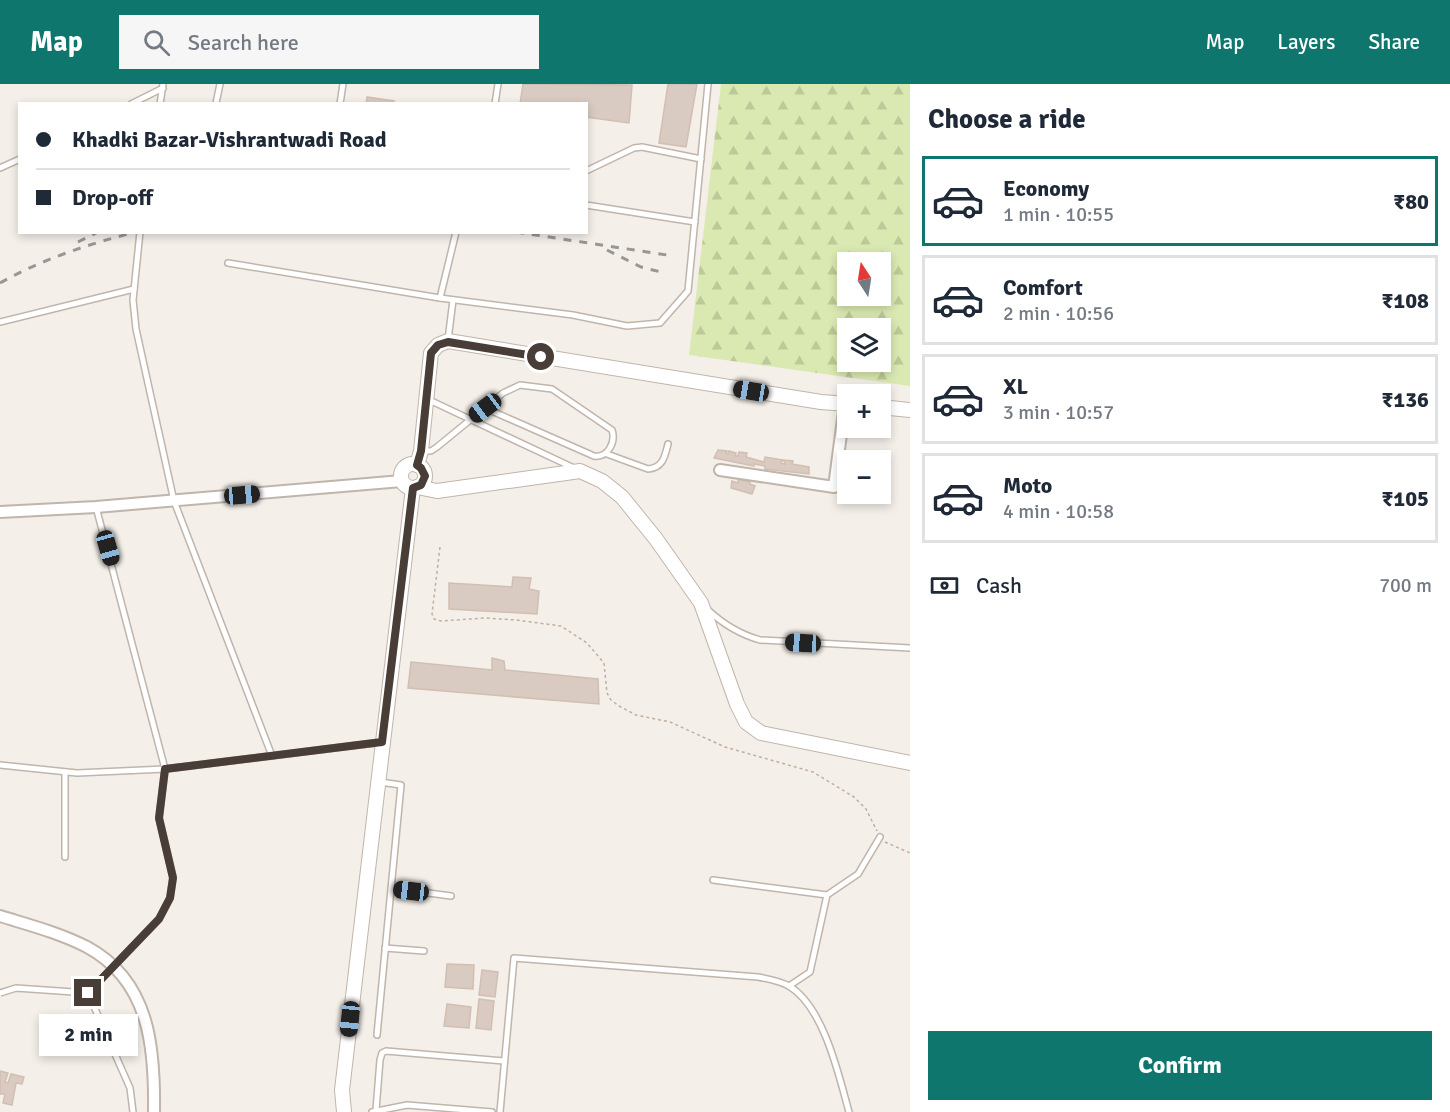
<!DOCTYPE html>
<html lang="en">
<head>
<meta charset="utf-8">
<style>
  body { margin:0; font-family:Signika,sans-serif; background:#f6f6f7; color:#1f2937; height:100vh; display:flex; flex-direction:column; font-size:22px; white-space:nowrap }
  * { box-sizing:border-box; margin:0 }
  p { font-size:20px; color:#747a83 }
  .icon { flex:none; width:33px; height:33px; fill:none; stroke:currentColor; stroke-width:2; stroke-linecap:round; stroke-linejoin:round }
  .map { position:relative; flex:1; overflow:hidden }
  .details { display:flex; flex-direction:column; background:#fff; width:540px }
  .details>* { flex:none }
  .hud { position:absolute; left:18px; top:18px; width:570px; height:132px; border-radius:0px; box-shadow:0 3px 9px #0003; display:grid; align-content:center; height:132px; padding:0 18px; background:#fff }
  .needle { width:39px; rotate:348deg }
  .controls { position:absolute; left:837px; top:168px; display:grid; gap:12px }
  .controls a { display:grid; place-items:center; width:54px; height:54px; border-radius:0px; background:#fff; box-shadow:0 3px 9px #0003; font-size:30px }
  .end { position:absolute; width:27px; height:27px; margin:-14px; border:8px solid #483e37; background:#fff; box-shadow:0 0 0 3px #fff }
  .from { border-radius:50% }
  .bubble { position:absolute; height:42px; border-radius:0px; background:#fff; box-shadow:0 3px 9px #0003; font-size:20px; font-weight:700; line-height:42px; text-align:center }
  .car { position:absolute; width:18px; height:36px; margin:-18px -9px; border-radius:8px; box-shadow:0 0 4px 2px #0007; background:linear-gradient(#222 24%,#8ab4d8 0 40%,#222 0 76%,#8ab4d8 0 86%,#222 0) }
  .hud b { display:flex; align-items:center; gap:21px; height:57px; font-size:22px }
  .hud b+b { border-top:2px solid #e0e1e3 }
  .hud i { width:15px; height:15px; background:#1f2937 }
  ul { padding:0; list-style:none }
  li { display:flex; align-items:center; gap:18px; height:90px; margin:0 12px 9px; padding:0 6px; border:3px solid #e0e1e3; border-radius:0px }
  li div { flex:1 }
  li b { display:block; font-size:22px }
  li em { font-style:normal; font-weight:700 }
  li.current { border-color:#0f766e }
  li>.icon { width:54px; height:54px; stroke-width:1.5 }
  h2 { padding:0 18px; font-size:27px; line-height:72px }
  .pay { display:flex; align-items:center; gap:15px; height:66px; padding:0 18px; font-size:22px }
  .pay p { margin-inline-start:auto }
  .button { display:flex; gap:12px; margin-top:auto; padding:12px 18px }
  .button a { flex:1; height:69px; border-radius:0px; background:#0f766e; color:#fff; font-size:24px; font-weight:700; line-height:69px; text-align:center }
  header { display:flex; align-items:center; gap:36px; box-sizing:border-box; height:84px; padding:0 30px; background:#0f766e; color:#fff }
  header strong { font-size:28px }
  nav { display:flex; gap:33px; margin-inline-start:auto; font-size:21px }
  .search { width:420px; height:54px; background:#f6f6f7; display:flex; align-items:center; gap:15px; box-sizing:border-box; padding:0 21px; border-radius:0px; color:#747a83; font-size:22px }
  main { display:flex; flex:1; min-height:0 }
  .map>svg:first-child { display:block }
  .forest { fill:url(#forest-firs); fill-rule:evenodd }
  .building { fill:#d9cbc1; stroke:#d1bfb1; stroke-width:1.5 }
  .lines { fill:none; stroke-linecap:round; stroke-linejoin:round }
  .service-casing { stroke:#c0b5ab; stroke-width:8 }
  .minor-casing { stroke:#c0b5ab; stroke-width:14 }
  .tertiary-casing { stroke:#c0b5ab; stroke-width:16 }
  .path { stroke:#c2ae9c; stroke-width:1.5; stroke-dasharray:3 3; stroke-linecap:butt }
  .service { stroke:#fff; stroke-width:5 }
  .minor { stroke:#fff; stroke-width:10 }
  .tertiary { stroke:#fff; stroke-width:14 }
  .rail { stroke:#979797; stroke-width:3; stroke-dasharray:8 8; stroke-linecap:butt }
  .service-bridge-casing { stroke:#c0b5ab; stroke-width:8; stroke-linecap:butt }
  .service-bridge { stroke:#fff; stroke-width:5 }
  .route { stroke:#483e37; stroke-width:8 }
</style>
</head>
<body>
<header>
<strong>Map</strong>
<div class="search"><svg class="icon" aria-label="search" viewBox="0 0 24 24"><circle cx="10" cy="10" r="6"/><path d="M15 15l6 6"/></svg>Search here</div>
<nav><a>Map</a><a>Layers</a><a>Share</a></nav>
</header>
<main>
<div class="map">
<svg width="910" height="1028" viewBox="0 0 910 1028">
  <defs>
    <pattern id="forest-firs" width="22" height="20" patternUnits="userSpaceOnUse" patternTransform="scale(1.5)"><rect width="22" height="20" fill="#dae9b1"/><path d="M5 1l3.5 6h-7zM16 11l3.5 6h-7z" fill="#bdc999"/></pattern>
  </defs>
  <rect width="100%" height="100%" fill="#f4efe9"/>
  <path class="forest" d="M 721,0 L 910,0 L 910,302 L 689,271 ZM 848,178 L 880,178 L 880,212 L 848,212 ZM 848,244 L 880,244 L 880,278 L 848,278 Z"/>
  <g class="building">
    <polygon points="523,0 632,1 629,39 586,33 586,20 520,20"/>
    <polygon points="668,0 697,0 686,63 659,59"/>
    <polygon points="367,13 394,17 394,20 366,20"/>
    <polygon points="718,366 727,367 726,369 728,370 729,367 736,369 735,372 738,372 739,368 747,369 746,373 764,378 765,373 783,376 781,379 785,380 784,376 793,377 792,380 809,383 809,390 765,385 765,382 754,380 754,382 714,374"/>
    <polygon points="738,395 750,398 750,400 755,402 752,410 731,404 732,397 738,399"/>
    <polygon points="513,493 531,494 529,505 539,507 537,530 449,525 449,499 512,503"/>
    <polygon points="492,574 504,577 505,586 598,595 599,620 408,604 411,578 492,586"/>
    <polygon points="447,880 474,881 473,905 445,903"/>
    <polygon points="482,886 498,888 495,913 479,911"/>
    <polygon points="479,915 494,917 491,946 476,944"/>
    <polygon points="447,920 471,923 469,944 444,942"/>
    <polygon points="0,987 8,989 5,998 8,999 11,990 24,993 22,1000 16,999 12,1021 3,1019 5,1010 0,1010"/>
  </g>
  <g class="lines">
    <g class="service-casing">
      <g id="service">
        <polyline points="216,19 220,0"/>
        <polyline points="131,20 163,4"/>
        <polyline points="160,20 163,0"/>
        <polyline points="340,20 343,0"/>
        <polyline points="495,20 498,0"/>
        <polyline points="0,84 20,75"/>
        <polyline points="586,87 634,64 642,63 701,75"/>
        <polyline points="586,121 695,138"/>
        <polyline points="140,148 133,216 136,245 174,417 272,672"/>
        <polyline points="228,179 440,214 573,231 627,242 660,239 688,207 708,0"/>
        <polyline points="440,214 456,148"/>
        <polyline points="0,238 134,205"/>
        <polyline points="448,256 453,216"/>
        <polyline points="427,315 574,384"/>
        <path d="M 422,367 L 431,367 L 437,363 L 503,309 L 520,301 L 552,305 L 612,346 C 616,358 608,374 594,372 L 485,324"/>
        <path d="M 607,370 L 648,385 C 663,384 665,372 668,360"/>
        <polyline points="96,423 165,685 159,734"/>
        <path d="M 708,526 C 724,541 739,550 760,556 L 910,564"/>
        <polyline points="0,681 77,689 165,685 383,658"/>
        <polyline points="65,688 65,773"/>
        <polyline points="713,796 827,811"/>
        <polyline points="391,804 451,812"/>
        <polyline points="385,864 424,867"/>
        <polyline points="789,902 810,888 827,811 858,790 880,753"/>
        <polyline points="88,909 130,1004 133,1028"/>
        <polyline points="377,951 401,701 380,698"/>
        <polyline points="376,1026 380,976 382,969 386,967 504,977"/>
        <polyline points="372,1028 407,1021 492,1028"/>
        <path d="M 500,1028 L 514,874 L 758,893 C 769,895 780,897 789,902 C 824,923 839,992 849,1028"/>
      </g>
    </g>
    <g class="minor-casing">
      <g id="minor">
        <polyline points="720,386 834,403 845,320"/>
        <polyline points="0,428 96,423 402,397"/>
        <path d="M 0,832 C 29,841 60,849 87,863 C 150,897 155,964 154,1028"/>
      </g>
    </g>
    <g class="tertiary-casing">
      <g id="tertiary">
        <polyline points="880,323 910,326"/>
        <circle cx="413" cy="392" r="12"/>
        <polyline points="417,381 421,367 431,269 438,261 448,257 821,318 848,320"/>
        <polyline points="417,403 437,407 580,387 602,397 622,413 656,455 701,519 737,620 746,638 761,649 910,679"/>
        <polyline points="344,1028 342,1006 413,404"/>
      </g>
    </g>
    <g class="path">
      <polyline points="440,463 432,530 434,535 441,537 485,534 516,536 561,542 587,559 604,579 607,609 611,616 619,622 636,631 670,638 725,663 813,688 854,713 866,725 877,747"/>
      <polyline points="885,758 910,769"/>
    </g>
    <use href="#service" class="service"/>
    <use href="#minor" class="minor"/>
    <use href="#tertiary" class="tertiary"/>
    <g class="rail">
      <polyline points="516,148 667,171"/>
      <polyline points="78,158 98,148"/>
      <polyline points="607,166 641,183 665,189"/>
      <path d="M 0,199 C 43,175 88,160 136,148"/>
    </g>
    <g class="service-bridge-casing">
      <polyline id="service-bridge" points="0,909 16,904 88,909 159,835 170,814 173,793 159,734"/>
    </g>
    <use href="#service-bridge" class="service-bridge"/>
  </g>
  <g class="lines">
    <polyline class="route" points="88,909 159,835 170,814 173,794 159,734 165,685 382,658 413,404 421,401 425,392 421,384 417,381 421,367 431,269 438,261 448,258 541,273"/>
  </g>
</svg>
<div class="controls">
<a><svg class="needle" viewBox="-14 -14 28 28"><path d="M0-13l5 13h-10z" fill="#e53935"/><path d="M0 13l5-13h-10z" fill="#747a83"/></svg></a>
<a><svg class="icon" aria-label="layers" viewBox="0 0 24 24"><path d="M12 4l9 5-9 5-9-5zM3 14l9 5 9-5"/></svg></a>
<a>+</a>
<a>−</a>
</div>
<i class="end from" style="left:541px;top:273px"></i>
<i class="end" style="left:88px;top:909px"></i>
<div class="bubble" style="left:39px;top:930px;width:99px">2 min</div>
<i class="car" style="left:751px;top:307px;rotate:279deg"></i>
<i class="car" style="left:485px;top:324px;rotate:233deg"></i>
<i class="car" style="left:242px;top:411px;rotate:85deg"></i>
<i class="car" style="left:108px;top:464px;rotate:164deg"></i>
<i class="car" style="left:803px;top:559px;rotate:273deg"></i>
<i class="car" style="left:411px;top:807px;rotate:277deg"></i>
<i class="car" style="left:350px;top:935px;rotate:186deg"></i>
<div class="hud">
<b><i class="from"></i>Khadki Bazar-Vishrantwadi Road</b>
<b><i></i>Drop-off</b>
</div>
</div>
<section class="details">
<h2>Choose a ride</h2>
<ul>
<li class="current"><svg class="icon" aria-label="car" viewBox="0 0 24 24"><path d="M5 17H2v-5l4-1 3-4h7l3 4 3 1v5h-3M9 17h6M6 11h13"/><circle cx="7" cy="17" r="2"/><circle cx="17" cy="17" r="2"/></svg><div><b>Economy</b><p>1 min · 10:55</p></div><em>₹80</em></li>
<li><svg class="icon" aria-label="car" viewBox="0 0 24 24"><path d="M5 17H2v-5l4-1 3-4h7l3 4 3 1v5h-3M9 17h6M6 11h13"/><circle cx="7" cy="17" r="2"/><circle cx="17" cy="17" r="2"/></svg><div><b>Comfort</b><p>2 min · 10:56</p></div><em>₹108</em></li>
<li><svg class="icon" aria-label="car" viewBox="0 0 24 24"><path d="M5 17H2v-5l4-1 3-4h7l3 4 3 1v5h-3M9 17h6M6 11h13"/><circle cx="7" cy="17" r="2"/><circle cx="17" cy="17" r="2"/></svg><div><b>XL</b><p>3 min · 10:57</p></div><em>₹136</em></li>
<li><svg class="icon" aria-label="car" viewBox="0 0 24 24"><path d="M5 17H2v-5l4-1 3-4h7l3 4 3 1v5h-3M9 17h6M6 11h13"/><circle cx="7" cy="17" r="2"/><circle cx="17" cy="17" r="2"/></svg><div><b>Moto</b><p>4 min · 10:58</p></div><em>₹105</em></li>
</ul>
<div class="pay"><svg class="icon" aria-label="cash" viewBox="0 0 24 24"><path d="M3 7h18v10H3z"/><circle cx="12" cy="12" r="2"/></svg>Cash<p>700 m</p></div>
<div class="button"><a>Confirm</a></div>
</section>
</main>
</body>
</html>
